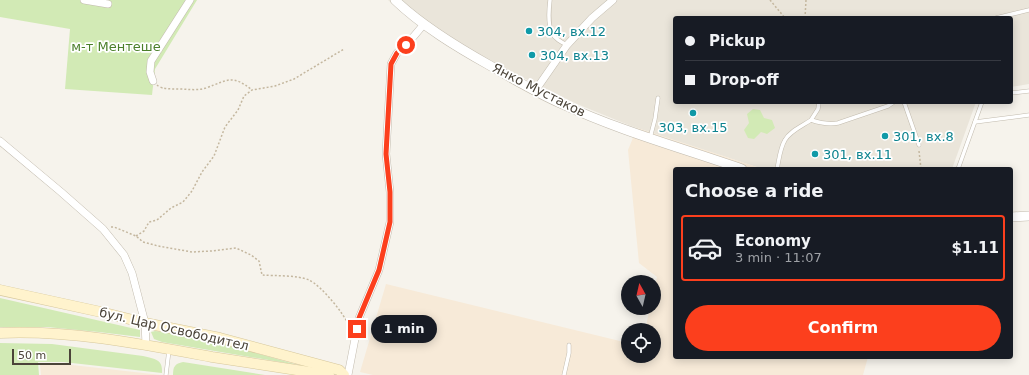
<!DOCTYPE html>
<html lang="en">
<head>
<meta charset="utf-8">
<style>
  body { margin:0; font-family:"DejaVu Sans",sans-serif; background:#20242c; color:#f1f3f6; height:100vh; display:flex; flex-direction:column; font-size:15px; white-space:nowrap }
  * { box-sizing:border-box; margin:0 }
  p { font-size:13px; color:#9ea1a6 }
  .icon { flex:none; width:22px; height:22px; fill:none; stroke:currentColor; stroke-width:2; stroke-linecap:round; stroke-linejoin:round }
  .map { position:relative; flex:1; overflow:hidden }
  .drawer { position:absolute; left:673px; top:167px; width:340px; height:192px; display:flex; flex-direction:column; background:#171b24; border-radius:4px; box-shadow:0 2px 10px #0003 }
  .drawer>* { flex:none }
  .hud { position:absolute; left:673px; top:16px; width:340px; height:88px; border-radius:4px; box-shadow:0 2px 10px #0003; display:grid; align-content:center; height:88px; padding:0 12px; background:#171b24 }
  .needle { width:26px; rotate:352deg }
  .tools { position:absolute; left:621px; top:275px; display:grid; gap:8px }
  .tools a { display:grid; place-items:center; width:40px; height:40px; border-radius:50%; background:#171b24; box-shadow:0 2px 10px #0003; font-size:20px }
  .scale { position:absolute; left:12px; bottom:10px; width:59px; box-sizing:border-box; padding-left:4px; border:2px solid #4b4439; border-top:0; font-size:11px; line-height:14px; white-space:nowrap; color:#4b4439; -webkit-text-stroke:3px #fff; paint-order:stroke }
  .end { position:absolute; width:18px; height:18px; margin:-9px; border:5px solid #fc3f1d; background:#fff; box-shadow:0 0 0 2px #fff }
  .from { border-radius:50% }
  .bubble { position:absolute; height:28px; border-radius:14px; background:#171b24; box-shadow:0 2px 10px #0003; font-size:13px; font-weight:800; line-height:28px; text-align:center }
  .hud b { display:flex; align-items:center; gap:14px; height:38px; font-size:15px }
  .hud b+b { border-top:1px solid #363941 }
  .hud i { width:10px; height:10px; background:#f1f3f6 }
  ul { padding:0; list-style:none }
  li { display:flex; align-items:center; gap:12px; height:66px; margin:0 8px 6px; padding:0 4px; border:2px solid transparent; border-radius:4px }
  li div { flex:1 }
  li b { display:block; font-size:15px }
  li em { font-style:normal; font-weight:800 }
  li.selected { border-color:#fc3f1d }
  li>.icon { width:36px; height:36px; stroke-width:1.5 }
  h2 { padding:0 12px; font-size:18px; line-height:48px }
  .cta { display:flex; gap:8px; margin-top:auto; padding:8px 12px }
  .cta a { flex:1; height:46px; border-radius:24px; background:#fc3f1d; color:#fff; font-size:16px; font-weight:800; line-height:46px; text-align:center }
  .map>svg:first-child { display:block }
  .residential { fill:#eae5da }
  .commercial { fill:#f7ead8 }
  .green { fill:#d2eab5 }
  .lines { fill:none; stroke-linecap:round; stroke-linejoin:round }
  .service-casing { stroke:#c2bbae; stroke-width:4.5 }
  .minor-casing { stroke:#c2bbae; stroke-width:8 }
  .tertiary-casing { stroke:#c2bbae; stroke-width:10 }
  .secondary-casing { stroke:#d6c79b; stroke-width:11 }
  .path { stroke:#c4b79f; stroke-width:1.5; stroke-dasharray:2 2; stroke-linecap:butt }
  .service { stroke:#fff; stroke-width:3.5 }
  .minor { stroke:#fff; stroke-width:7 }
  .tertiary { stroke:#fff; stroke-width:9 }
  .secondary { stroke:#fff3cd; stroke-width:10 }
  .route { stroke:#fc3f1d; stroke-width:5 }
  .culture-dot { fill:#0f9aa8; stroke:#fff; stroke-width:1.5 }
  .labels { text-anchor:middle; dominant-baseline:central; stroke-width:3.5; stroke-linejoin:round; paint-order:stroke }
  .culture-label { font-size:13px; fill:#0d838f; stroke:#fff; text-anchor:start }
  .park-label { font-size:13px; fill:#4a7f2a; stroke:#fff }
  .street-label { font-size:13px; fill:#4b4439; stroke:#fff }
</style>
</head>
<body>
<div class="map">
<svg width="1029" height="375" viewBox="0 0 1029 375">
  <rect width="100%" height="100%" fill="#f6f3ec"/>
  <polygon class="residential" points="388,0 1029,0 1029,84 1011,87 1011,18 675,18 675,102 976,102 952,169 763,169 631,126 577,104 511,72 447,46 397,8"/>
  <g class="commercial">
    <polygon points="637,128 763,169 675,169 675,357 868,357 863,375 373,375 360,372 386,284 628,343 628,356 654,356 654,330 645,330 650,308 654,308 654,290 657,277 639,263 628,150"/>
    <polygon points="40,364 63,364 161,375 41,375"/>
  </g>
  <g class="green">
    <polygon points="0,0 197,0 155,69 152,95 65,89 70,29 0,17"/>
    <polygon points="753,109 760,110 764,118 772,120 775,128 767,134 761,132 754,139 748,138 744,130 749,123 747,114"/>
    <polygon points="0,298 140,330 140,337 99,332 47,327 0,327"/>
    <polygon points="155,331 165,332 235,347 298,365 162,342 154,339 151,332"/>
    <path d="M 0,343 L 52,344 L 143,356 C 155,359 163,359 162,373 L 63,362 L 38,362 L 39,375 L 0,375 Z"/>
    <path d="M 183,362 L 265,375 L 173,375 C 173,366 175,364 183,362 Z"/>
  </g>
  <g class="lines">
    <g class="service-casing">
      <g id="service">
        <path d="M 550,0 C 549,8 548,25 552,33 C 555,39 561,42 567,45"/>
        <polyline points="996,18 1029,10"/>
        <polyline points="1011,93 1029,91"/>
        <polyline points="904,102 919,145"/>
        <polyline points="811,120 818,109 819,102"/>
        <polyline points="975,122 1029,115"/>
        <polyline points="650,138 655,119 658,98"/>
        <path d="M 777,169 C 779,160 780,148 785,140 C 790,131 802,126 811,120 C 820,123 828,125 838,123 L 888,106 L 894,102"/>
        <polyline points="958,169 982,102"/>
        <polyline points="166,375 169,350"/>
        <polyline points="564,375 569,353 569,345"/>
      </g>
    </g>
    <g class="minor-casing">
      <g id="minor">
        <polyline points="84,0 108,4"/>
        <polyline points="153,81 150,72 151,61 190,0"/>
        <polyline points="535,91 567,45 592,18 613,0"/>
        <polyline points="0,141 61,192 103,229 124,255 132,273 145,323 146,345"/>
        <polyline points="348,375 359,318 379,270 390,222 390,192 386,154 391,64 397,53 414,36 424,24"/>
      </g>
    </g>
    <g class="tertiary-casing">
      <g id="tertiary">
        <path d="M 395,0 C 422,26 457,47 489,65 C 513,79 537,93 562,104 C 620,131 682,148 742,169"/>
        <polyline points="1011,217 1029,216"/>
      </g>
    </g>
    <g class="secondary-casing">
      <g id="secondary">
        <polyline points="0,290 101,312 145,323 220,338 339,370 344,375"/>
        <path d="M 0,333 C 71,330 142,344 212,357 C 251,363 290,369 329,375"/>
      </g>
    </g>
    <g class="path">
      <polyline points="770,0 785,18"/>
      <polyline points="805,18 806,0"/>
      <path d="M 157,85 C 158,86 162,88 163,88 C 168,89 173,89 178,89 C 188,89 197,91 206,88 C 228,80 232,74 252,90"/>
      <polyline points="919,151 921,169"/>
      <path d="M 111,227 L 114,227 L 136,236 L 143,242 L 158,246 L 192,252 L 211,251 L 236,248 L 251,255 L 259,261 L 262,275 C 275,276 297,275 309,280 C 322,286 344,314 350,327"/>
      <polyline points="136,236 144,231 149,222 157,220 171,208 183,202 192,191 202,172 214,156 225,127 238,110 244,96 252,90 275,86 294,79 344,49"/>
    </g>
    <use href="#service" class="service"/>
    <use href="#minor" class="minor"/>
    <use href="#tertiary" class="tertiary"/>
    <use href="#secondary" class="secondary"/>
  </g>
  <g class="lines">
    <polyline class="route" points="357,329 359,318 379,270 390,222 390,192 386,154 391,64 397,53 406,45"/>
  </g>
  <g class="culture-dot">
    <circle cx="529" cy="31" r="4"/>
    <circle cx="532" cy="55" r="4"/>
    <circle cx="693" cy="113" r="4"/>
    <circle cx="885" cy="136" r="4"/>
    <circle cx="815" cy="154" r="4"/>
  </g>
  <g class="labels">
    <g class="culture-label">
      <text x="537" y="31">304, вх.12</text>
      <text x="540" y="55">304, вх.13</text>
      <text x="693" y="127" text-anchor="middle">303, вх.15</text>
      <text x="893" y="136">301, вх.8</text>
      <text x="823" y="154">301, вх.11</text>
    </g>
    <g class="park-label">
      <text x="116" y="46">м-т Ментeше</text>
    </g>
    <g class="street-label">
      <text transform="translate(539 90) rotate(27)">Янко Мустаков</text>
      <text transform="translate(174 329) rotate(13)">бул. Цар Освободител</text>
    </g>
  </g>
</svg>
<div class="tools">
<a><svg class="needle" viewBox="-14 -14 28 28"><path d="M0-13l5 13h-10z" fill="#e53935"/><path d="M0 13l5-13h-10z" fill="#9ea1a6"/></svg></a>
<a><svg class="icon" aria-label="locate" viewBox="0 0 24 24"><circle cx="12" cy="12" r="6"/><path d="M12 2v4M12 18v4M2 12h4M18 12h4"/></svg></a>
</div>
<div class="scale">50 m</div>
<i class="end from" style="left:406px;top:45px"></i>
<i class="end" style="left:357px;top:329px"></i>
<div class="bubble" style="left:371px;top:315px;width:66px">1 min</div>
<div class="hud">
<b><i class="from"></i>Pickup</b>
<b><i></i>Drop-off</b>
</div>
<section class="drawer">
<h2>Choose a ride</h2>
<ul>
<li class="selected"><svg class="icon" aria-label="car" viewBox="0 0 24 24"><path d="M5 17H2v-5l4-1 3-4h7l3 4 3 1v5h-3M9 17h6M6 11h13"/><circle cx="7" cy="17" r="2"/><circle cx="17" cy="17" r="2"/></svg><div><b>Economy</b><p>3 min · 11:07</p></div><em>$1.11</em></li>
</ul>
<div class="cta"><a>Confirm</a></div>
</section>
</div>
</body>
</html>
